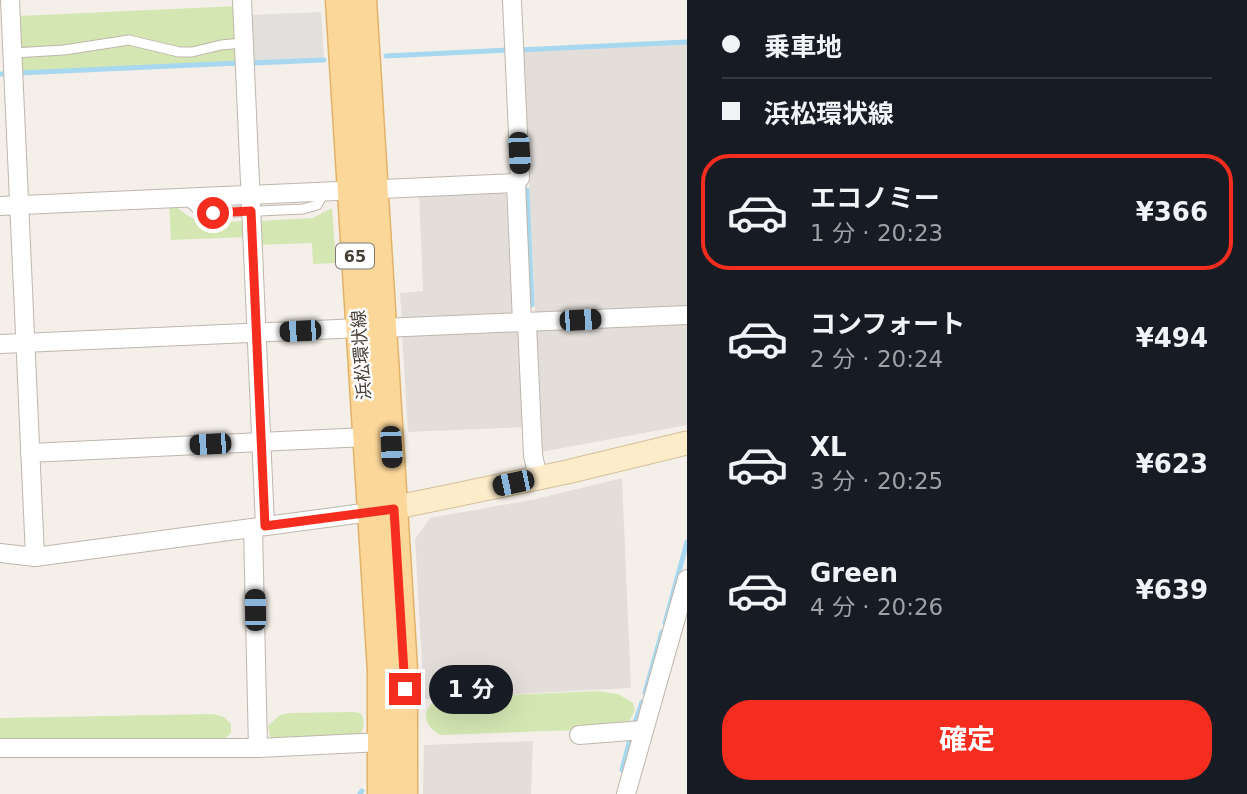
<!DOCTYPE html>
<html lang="ja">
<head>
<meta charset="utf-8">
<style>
  body { margin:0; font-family:"DejaVu Sans","Noto Sans JP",sans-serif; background:#20242c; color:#f1f3f6; height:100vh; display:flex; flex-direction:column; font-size:26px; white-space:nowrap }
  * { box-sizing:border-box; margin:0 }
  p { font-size:23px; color:#9ea1a6 }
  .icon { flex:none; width:38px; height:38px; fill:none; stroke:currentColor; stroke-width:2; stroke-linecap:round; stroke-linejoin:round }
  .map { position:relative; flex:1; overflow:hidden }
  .panel { display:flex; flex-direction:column; background:#171b24; width:560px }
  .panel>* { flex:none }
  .banner { display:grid; align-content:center; height:154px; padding:0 35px; background:#171b24 }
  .end { position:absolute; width:32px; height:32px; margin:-16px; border:9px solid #f52d1f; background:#fff; box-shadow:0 0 0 4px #fff }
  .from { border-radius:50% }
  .bubble { position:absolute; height:49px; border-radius:24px; background:#171b24; box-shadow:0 7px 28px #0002; font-size:23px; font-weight:700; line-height:49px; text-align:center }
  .car { position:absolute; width:21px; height:42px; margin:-21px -10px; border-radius:9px; box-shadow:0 0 5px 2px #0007; background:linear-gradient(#222 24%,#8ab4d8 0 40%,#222 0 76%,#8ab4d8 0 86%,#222 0) }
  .banner b { display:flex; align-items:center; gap:24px; height:66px; font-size:26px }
  .banner b+b { border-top:2px solid #363941 }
  .banner i { width:18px; height:18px; background:#f1f3f6 }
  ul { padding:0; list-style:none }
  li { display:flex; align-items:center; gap:21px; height:116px; margin:0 14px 10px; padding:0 21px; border:4px solid transparent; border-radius:28px }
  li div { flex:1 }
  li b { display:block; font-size:26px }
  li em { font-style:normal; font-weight:700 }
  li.on { border-color:#f52d1f }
  li>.icon { width:63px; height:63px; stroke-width:1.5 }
  .primary-button { display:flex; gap:14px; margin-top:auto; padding:14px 35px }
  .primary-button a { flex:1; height:80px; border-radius:28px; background:#f52d1f; color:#fff; font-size:28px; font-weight:700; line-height:80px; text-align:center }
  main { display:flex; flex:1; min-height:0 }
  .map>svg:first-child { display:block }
  .industrial { fill:#e3deda }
  .green { fill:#d4e7b3 }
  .parking { fill:#e2e0dd }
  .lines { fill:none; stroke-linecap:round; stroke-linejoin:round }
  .stream { stroke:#a7d8ef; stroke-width:5 }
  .lane-casing { stroke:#bfb6ab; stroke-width:11 }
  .street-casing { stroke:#bfb6ab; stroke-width:20 }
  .secondary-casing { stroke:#d3bf99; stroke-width:25 }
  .primary-casing { stroke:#e1b369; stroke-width:29 }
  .lane { stroke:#fff; stroke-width:9 }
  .street { stroke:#fff; stroke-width:18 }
  .secondary { stroke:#fdecc9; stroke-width:23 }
  .primary { stroke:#fcd79a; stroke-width:26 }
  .route { stroke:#f52d1f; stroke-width:9 }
  .labels { text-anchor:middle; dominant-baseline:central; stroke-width:5; stroke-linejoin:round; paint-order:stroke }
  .shield { fill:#fff; stroke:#7e7973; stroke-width:2 }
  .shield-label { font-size:16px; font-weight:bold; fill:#474037 }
  .street-label { font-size:18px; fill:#474037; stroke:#fff }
</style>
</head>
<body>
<main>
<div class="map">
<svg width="687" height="794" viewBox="0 0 687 794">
  <rect width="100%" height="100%" fill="#f4efe9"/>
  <g class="industrial">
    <polygon points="687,43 687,308 539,314 535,311 523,51"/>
    <polygon points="419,192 506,192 512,313 508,316 402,321 400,293 423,291"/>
    <polygon points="687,323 687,425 541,452 536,333 539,329"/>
    <polygon points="523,327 527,427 408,432 402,332"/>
    <polygon points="622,478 631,688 424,699 415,539 430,518 536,499"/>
    <polygon points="533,741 531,794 423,794 424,745"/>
  </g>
  <g class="green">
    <polygon points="237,6 239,62 21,72 19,16"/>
    <path d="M 169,203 L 173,203 C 195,227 213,223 243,221 L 247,225 L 247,237 L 171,240 Z"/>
    <polygon points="332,208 336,263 313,264 312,243 257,245 260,221 313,218"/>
    <path d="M 597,691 L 618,694 L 633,703 L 635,710 L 628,724 L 578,730 L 441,735 C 422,726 420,707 441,698 Z"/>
    <path d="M 354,712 L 360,713 C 366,719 364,731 359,737 L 273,740 L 269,734 L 268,726 L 280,715 L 290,713 Z"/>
    <polygon points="213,714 224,717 231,724 231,733 223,740 0,743 0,718"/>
  </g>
  <polygon class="parking" points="321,12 324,58 249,62 247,15"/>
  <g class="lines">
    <g class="stream">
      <polyline points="519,50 687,42"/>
      <polyline points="386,56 509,50"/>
      <polyline points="251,63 324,60"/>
      <polyline points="18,73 238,63"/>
      <polyline points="0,74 7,74"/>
      <polyline points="527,190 532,305"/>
      <polyline points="665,623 687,542"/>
      <polyline points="645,693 662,632"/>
      <polyline points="634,726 642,702"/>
      <polyline points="622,770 631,735"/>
      <polyline points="360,794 362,791"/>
    </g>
    <g class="lane-casing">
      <g id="lane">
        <polyline points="13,53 64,50 129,40 179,52 192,52 221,45 243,43"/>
        <polyline points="186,199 197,209 213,213 303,209 317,205 325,191"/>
      </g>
    </g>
    <g class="street-casing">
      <g id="street">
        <polyline points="10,0 35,557"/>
        <polyline points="242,0 265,526"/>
        <polyline points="512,0 520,178 516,183 522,322"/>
        <polyline points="0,206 516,183"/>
        <polyline points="527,323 533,455 538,478"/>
        <polyline points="383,328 687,315"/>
        <polyline points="0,344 360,328"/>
        <polyline points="30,453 366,437"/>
        <polyline points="253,528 258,748"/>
        <polyline points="0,553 35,557 371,512"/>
        <polyline points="579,735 643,730"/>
        <polyline points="0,748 258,748 382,742"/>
        <polyline points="626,794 687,579"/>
      </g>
    </g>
    <g class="secondary-casing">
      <polyline id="secondary" points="378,511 567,472 687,443"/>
    </g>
    <g class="primary-casing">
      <g id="primary">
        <polyline points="339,0 381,671 381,794"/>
        <polyline points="363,0 404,670 404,794"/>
      </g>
    </g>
    <use href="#lane" class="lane"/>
    <use href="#street" class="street"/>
    <use href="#secondary" class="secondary"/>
    <use href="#primary" class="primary"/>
  </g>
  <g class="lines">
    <polyline class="route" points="213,213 251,211 265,526 394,509 405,689"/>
  </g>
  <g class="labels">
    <rect class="shield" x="336" y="243.5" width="38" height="25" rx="5"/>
    <g class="shield-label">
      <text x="355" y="256">65</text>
    </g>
    <g class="street-label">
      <text transform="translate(361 355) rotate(-94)">浜松環状線</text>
    </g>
  </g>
</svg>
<i class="end from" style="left:213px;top:213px"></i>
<i class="end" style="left:405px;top:689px"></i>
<div class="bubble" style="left:429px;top:665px;width:84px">1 分</div>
<i class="car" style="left:519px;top:153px;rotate:177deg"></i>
<i class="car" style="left:580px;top:320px;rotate:87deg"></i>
<i class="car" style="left:300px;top:331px;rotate:267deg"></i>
<i class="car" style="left:210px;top:444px;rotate:267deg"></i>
<i class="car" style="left:391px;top:447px;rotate:177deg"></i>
<i class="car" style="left:513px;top:483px;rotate:258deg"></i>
<i class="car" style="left:255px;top:610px;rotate:359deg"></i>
</div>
<section class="panel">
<div class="banner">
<b><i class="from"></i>乗車地</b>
<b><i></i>浜松環状線</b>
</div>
<ul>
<li class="on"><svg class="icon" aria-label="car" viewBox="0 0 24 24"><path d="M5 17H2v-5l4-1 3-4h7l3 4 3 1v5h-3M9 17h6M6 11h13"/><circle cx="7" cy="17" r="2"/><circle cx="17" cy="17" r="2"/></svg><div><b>エコノミー</b><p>1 分 · 20:23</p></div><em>¥366</em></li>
<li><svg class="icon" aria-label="car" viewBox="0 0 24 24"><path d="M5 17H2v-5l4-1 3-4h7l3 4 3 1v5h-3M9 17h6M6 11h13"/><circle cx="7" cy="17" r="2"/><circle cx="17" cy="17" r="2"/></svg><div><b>コンフォート</b><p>2 分 · 20:24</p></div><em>¥494</em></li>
<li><svg class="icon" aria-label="car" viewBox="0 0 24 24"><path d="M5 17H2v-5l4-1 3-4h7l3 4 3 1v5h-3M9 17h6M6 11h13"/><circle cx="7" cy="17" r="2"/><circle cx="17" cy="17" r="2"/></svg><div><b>XL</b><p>3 分 · 20:25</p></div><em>¥623</em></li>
<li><svg class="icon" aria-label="car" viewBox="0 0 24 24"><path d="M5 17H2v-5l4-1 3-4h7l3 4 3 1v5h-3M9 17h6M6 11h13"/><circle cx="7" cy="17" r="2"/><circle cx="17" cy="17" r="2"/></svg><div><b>Green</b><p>4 分 · 20:26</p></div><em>¥639</em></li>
</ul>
<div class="primary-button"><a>確定</a></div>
</section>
</main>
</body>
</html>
